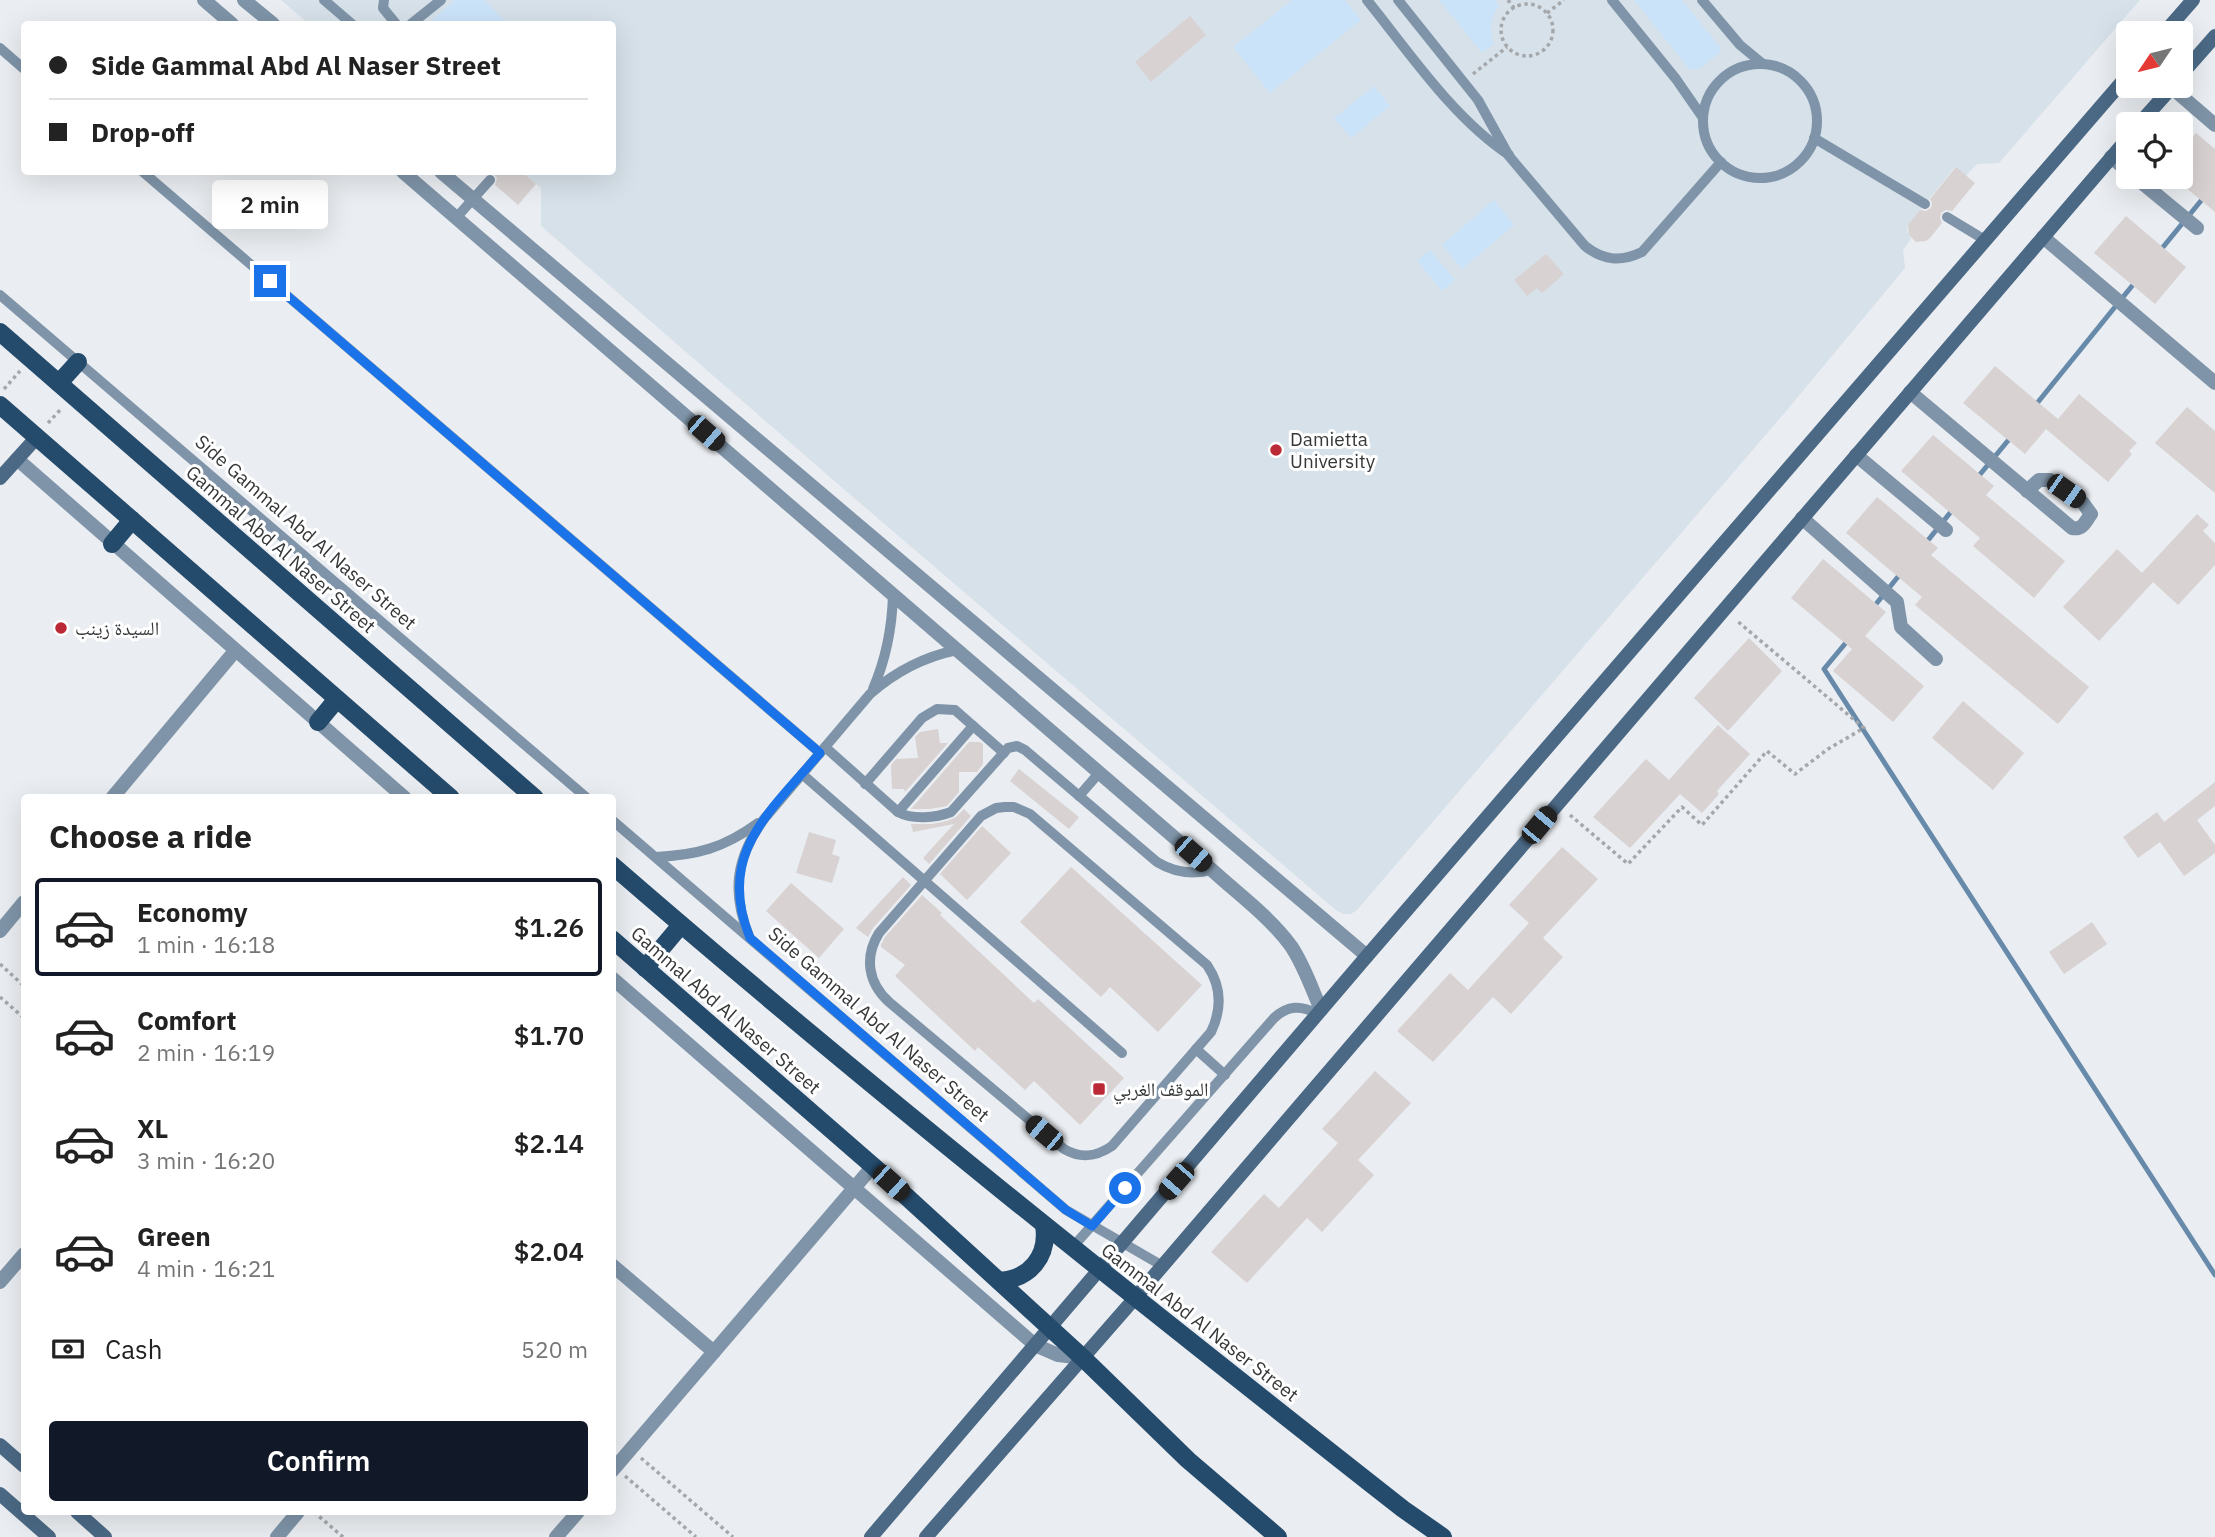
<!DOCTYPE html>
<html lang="en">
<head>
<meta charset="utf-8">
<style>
  body { margin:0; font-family:"IBM Plex Sans","Noto Naskh Arabic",sans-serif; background:#f6f6f6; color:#222; height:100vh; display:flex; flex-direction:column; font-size:26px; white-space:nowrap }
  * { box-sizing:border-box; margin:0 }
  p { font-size:23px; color:#767676 }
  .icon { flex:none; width:38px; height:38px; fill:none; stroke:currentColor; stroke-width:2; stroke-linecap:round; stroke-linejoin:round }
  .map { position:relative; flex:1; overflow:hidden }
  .panel { position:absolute; left:21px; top:794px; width:595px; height:721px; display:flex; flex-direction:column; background:#fff; border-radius:7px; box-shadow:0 7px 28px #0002 }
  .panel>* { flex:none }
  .banner { position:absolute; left:21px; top:21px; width:595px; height:154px; border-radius:7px; box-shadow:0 7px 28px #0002; display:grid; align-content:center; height:154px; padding:0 28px; background:#fff }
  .needle { width:46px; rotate:235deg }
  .fabs { position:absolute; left:2116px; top:21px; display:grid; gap:14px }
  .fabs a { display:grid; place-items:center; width:77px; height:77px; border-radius:7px; background:#fff; box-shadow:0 7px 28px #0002; font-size:35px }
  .end { position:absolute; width:32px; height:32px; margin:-16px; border:9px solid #1a73e8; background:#fff; box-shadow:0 0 0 4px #fff }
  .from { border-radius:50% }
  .bubble { position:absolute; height:49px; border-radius:7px; background:#fff; box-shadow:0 7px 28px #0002; font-size:23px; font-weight:600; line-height:49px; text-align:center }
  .car { position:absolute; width:21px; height:42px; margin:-21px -10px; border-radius:9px; box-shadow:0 0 5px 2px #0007; background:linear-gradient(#222 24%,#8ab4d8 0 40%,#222 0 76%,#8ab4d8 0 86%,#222 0) }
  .banner b { display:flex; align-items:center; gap:24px; height:66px; font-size:26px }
  .banner b+b { border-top:2px solid #e0e0e0 }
  .banner i { width:18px; height:18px; background:#222 }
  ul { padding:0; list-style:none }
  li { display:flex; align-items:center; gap:21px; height:98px; margin:0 14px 10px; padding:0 14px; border:4px solid transparent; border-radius:7px }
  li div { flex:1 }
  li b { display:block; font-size:26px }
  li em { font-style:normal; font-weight:600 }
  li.on { border-color:#111827 }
  li>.icon { width:63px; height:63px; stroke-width:1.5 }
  h2 { padding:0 28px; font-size:32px; line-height:84px }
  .pay { display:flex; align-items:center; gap:18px; height:77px; padding:0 28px; font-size:26px }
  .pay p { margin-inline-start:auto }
  .cta { display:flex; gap:14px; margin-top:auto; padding:14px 28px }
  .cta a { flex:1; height:80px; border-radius:7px; background:#111827; color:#fff; font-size:28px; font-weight:600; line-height:80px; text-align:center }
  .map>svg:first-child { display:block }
  .built { fill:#d7e1e9 }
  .green { fill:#cbe3f9 }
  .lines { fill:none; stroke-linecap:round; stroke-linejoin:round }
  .stream { stroke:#678aaa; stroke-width:5 }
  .building { fill:#d8d2d2 }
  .path { stroke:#a5a8ab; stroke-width:3.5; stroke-dasharray:3.5 3.5; stroke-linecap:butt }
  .lane { stroke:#7f94a8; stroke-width:10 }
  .street { stroke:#7f94a8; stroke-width:14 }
  .secondary { stroke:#4b6985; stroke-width:14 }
  .primary { stroke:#254b6c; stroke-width:18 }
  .route { stroke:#1a73e8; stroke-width:9 }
  .poi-dot { fill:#ba2935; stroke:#fff; stroke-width:2.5 }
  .labels { text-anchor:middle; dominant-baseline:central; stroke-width:6; stroke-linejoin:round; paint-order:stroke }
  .poi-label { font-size:19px; fill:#353738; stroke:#fff; text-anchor:start }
  .street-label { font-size:19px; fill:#353738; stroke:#fff }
</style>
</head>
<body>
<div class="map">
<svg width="2215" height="1537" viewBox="0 0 2215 1537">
  <rect width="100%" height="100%" fill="#eaedf1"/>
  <polygon class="built" points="281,0 2140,0 1999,163 1977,164 1966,176 1955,167 1908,225 1907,230 1911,239 1903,250 1905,268 1787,410 1356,911 1350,914 1344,914 1337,911 846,491 541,226 541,188 522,172 612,172 612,24 309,24"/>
  <g class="green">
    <polygon points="455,0 485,0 508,24 427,24"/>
    <polygon points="1292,0 1345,0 1361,20 1270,93 1233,47"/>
    <path d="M 1439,0 L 1495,0 L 1499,5 C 1491,18 1489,29 1494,44 L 1482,53 Z"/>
    <polygon points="1634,0 1682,0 1720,47 1720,52 1699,69 1689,69"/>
    <polygon points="1374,86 1390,106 1351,138 1334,118"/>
    <polygon points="1494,200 1514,225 1462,269 1442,245"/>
    <polygon points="1430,250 1455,280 1442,291 1417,261"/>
  </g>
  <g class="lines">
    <g class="stream">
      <polyline points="2159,252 2204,197"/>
      <polyline points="2034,407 2136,281"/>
      <polyline points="1977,478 2011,437"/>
      <polyline points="1925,544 1954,508"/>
      <polyline points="1872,609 1901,573"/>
      <polyline points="1849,639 1824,669 2215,1275"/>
    </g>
  </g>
  <g class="building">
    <polygon points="1190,16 1206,35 1151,82 1135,62"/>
    <polygon points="2196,133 2215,149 2215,212 2180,183 2180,164 2191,151 2185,146"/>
    <polygon points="1956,167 1975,183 1952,211 1946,210 1941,213 1940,218 1942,223 1930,238 1926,241 1916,242 1909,235 1908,225 1920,210 1926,211 1931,208 1932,203 1930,199"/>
    <polygon points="479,172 522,172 536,184 518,205 495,185 497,178 494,174 488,173 484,175"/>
    <polygon points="2126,216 2186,267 2155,304 2094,253"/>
    <polygon points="1546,254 1564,274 1542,293 1537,288 1527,296 1514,280"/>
    <polygon points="1995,366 2058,419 2079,394 2137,443 2129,451 2132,454 2108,482 2046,429 2025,454 1963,403"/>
    <polygon points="2187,407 2215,431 2215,493 2155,443"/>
    <polygon points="1933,435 1994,486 1986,495 2065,561 2034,598 1973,546 1980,538 1901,471"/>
    <polygon points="1877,497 1938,548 1931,555 2089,687 2058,724 1915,605 1922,597 1846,533"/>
    <polygon points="2197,514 2209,525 2203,531 2215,543 2215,565 2178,605 2153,582 2099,641 2063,607 2117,549 2142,573"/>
    <polygon points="1823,559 1886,612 1865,636 1924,686 1893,722 1833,671 1852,649 1791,598"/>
    <polygon points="1749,638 1782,671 1728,731 1694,698"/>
    <polygon points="1963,701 2024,753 1993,790 1932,738"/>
    <polygon points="1718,725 1750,754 1717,791 1719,794 1702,813 1680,794 1630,848 1593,817 1646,759 1669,780"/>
    <polygon points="938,729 940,743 948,743 905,792 904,789 892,789 891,765 896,759 918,758 915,737 920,732"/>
    <polygon points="969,742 980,742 983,744 983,764 977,772 959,772 959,792 947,806 930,809 911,809"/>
    <polygon points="1019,769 1079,817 1069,829 1010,781"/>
    <polygon points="2215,782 2215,806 2197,820 2215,845 2215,853 2184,876 2160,842 2138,858 2123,837 2157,812 2164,822"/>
    <polygon points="964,809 971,816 929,864 923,858 954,824 913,832 911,824 932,824 947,821 956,817"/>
    <polygon points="982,826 1011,853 967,900 940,874"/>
    <polygon points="809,832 836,840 832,854 840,857 832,883 796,873"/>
    <polygon points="1562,847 1598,879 1543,938 1563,957 1511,1014 1493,997 1433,1062 1397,1031 1450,973 1468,990 1529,923 1509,905"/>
    <polygon points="1071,867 1202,985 1158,1032 1110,987 1101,997 1020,922"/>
    <polygon points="903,877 911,885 873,928 868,937 856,928"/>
    <polygon points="791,883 844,929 819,958 766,911"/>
    <polygon points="922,895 942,913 940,915 1034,1003 1038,999 1124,1078 1080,1125 1034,1081 1025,1090 978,1047 975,1051 895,976 905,965 881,947 881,945 885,937"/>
    <polygon points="2092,922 2107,944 2064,974 2049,952"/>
    <polygon points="1375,1071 1411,1103 1358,1160 1374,1175 1322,1232 1307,1218 1247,1283 1211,1252 1264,1194 1279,1208 1338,1143 1322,1129"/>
  </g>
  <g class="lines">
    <g class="path">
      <polyline points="1508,0 1514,8"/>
      <circle cx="1527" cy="30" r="26"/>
      <polyline points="1547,13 1564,0"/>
      <polyline points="1473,74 1507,47"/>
      <polyline points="4,389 20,371"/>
      <polyline points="48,423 62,408"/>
      <polyline points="1570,815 1628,864 1682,807 1702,825 1767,751 1795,774 1828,749 1864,728 1736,620"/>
      <polyline points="0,964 24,986"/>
      <polyline points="0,997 24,1018"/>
      <polyline points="641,1458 733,1537"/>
      <polyline points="625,1476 696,1537"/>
      <polyline points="314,1512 343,1537"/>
    </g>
    <g class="lane">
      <polyline points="324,0 352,24"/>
      <polyline points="384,0 383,8 396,24"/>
      <path d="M 1367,0 C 1409,52 1453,118 1509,155"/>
      <path d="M 1398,0 L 1478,100 L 1509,156 L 1585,246 C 1604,261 1621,262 1642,252 L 1721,162"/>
      <polyline points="1612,0 1676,79 1703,118"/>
      <polyline points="1702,0 1740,45 1763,64"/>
      <polyline points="411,24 441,0"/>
      <polyline points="0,48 24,69"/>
      <circle cx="1760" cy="121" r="57"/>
      <polyline points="1814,138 1925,204"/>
      <polyline points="143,172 820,753"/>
      <polyline points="1947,217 1985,240"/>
      <polyline points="456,218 490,180"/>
      <polyline points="0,295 587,798"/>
      <path d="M 873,689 C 886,659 892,629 893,595"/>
      <path d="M 825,747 L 898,812 C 912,820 936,818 951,812 L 1008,748 L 1017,746 L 1025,750 L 1157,862 C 1175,873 1192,875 1212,870"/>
      <polyline points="802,774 1122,1053"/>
      <polyline points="865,784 922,718 937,709 955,710 1004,753"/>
      <polyline points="1079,796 1099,773"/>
      <path d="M 1005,807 L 1014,807 L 1030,814 L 1207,965 C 1222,987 1222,1009 1211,1032 L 1112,1146 C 1096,1157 1081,1159 1064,1149 L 889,1002 C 868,983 864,957 879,933 L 981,816 L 996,808 Z"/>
      <polyline points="898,812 973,726"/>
      <polyline points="612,820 1066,1210 1161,1265"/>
      <path d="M 656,857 C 697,855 724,848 758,823"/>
      <path d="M 749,936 C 731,891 736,858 764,819 L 870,694 C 896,671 923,657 957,650"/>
      <polyline points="1196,1049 1225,1075"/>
      <path d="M 1072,1248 L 1274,1018 C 1288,1005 1301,1005 1318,1014"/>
    </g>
    <g class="street">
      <polyline points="204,0 232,24"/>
      <polyline points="244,0 273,24"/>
      <polyline points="2171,87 2215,125"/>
      <polyline points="2111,157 2128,171"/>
      <path d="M 403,172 L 1212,870 C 1238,894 1270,917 1291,946 C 1304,965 1312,989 1321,1010"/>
      <polyline points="441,172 1367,956"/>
      <polyline points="2135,177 2197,228"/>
      <polyline points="2043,237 2215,383"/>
      <path d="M 1910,392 L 2072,528 C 2083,530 2085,522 2091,514 L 2083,503 L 2050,480 L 2039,480 L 2027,491"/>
      <polyline points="1856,455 1946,530"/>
      <polyline points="17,459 405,798"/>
      <polyline points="1802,518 1897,602 1901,627 1936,659"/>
      <polyline points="112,798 235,651"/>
      <polyline points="0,931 24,902"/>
      <polyline points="612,978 1035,1345 1058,1355 1083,1358"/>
      <polyline points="612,1265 714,1352"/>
      <polyline points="0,1282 24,1254"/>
      <polyline points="612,1471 873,1166"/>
      <polyline points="277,1537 298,1512"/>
      <polyline points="556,1537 578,1512"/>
    </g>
    <g class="secondary">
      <polyline points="2164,33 2193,0"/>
      <polyline points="2180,76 2215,36"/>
      <polyline points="2139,124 2173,86"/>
      <polyline points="0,478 37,437"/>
      <polyline points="0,1445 24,1466"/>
      <polyline points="0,1494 49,1537"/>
      <polyline points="77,1512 105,1537"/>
      <polyline points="871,1537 1367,956 2128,75"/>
      <polyline points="926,1537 1135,1298 2128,138"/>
    </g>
    <g class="primary">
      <polyline points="0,332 535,798"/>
      <polyline points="59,383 78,362"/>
      <polyline points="0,405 451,798"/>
      <polyline points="112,544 132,520"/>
      <polyline points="318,722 337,699"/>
      <path d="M 612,865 C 869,1088 1136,1299 1403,1509 L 1443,1537"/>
      <polyline points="612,939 873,1166 1083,1358 1188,1460 1278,1537"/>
      <polyline points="645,968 681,925"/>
      <path d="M 999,1281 C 1030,1279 1049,1256 1044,1225"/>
    </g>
  </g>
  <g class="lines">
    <path class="route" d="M 270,281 L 820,753 C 769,813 716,854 750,938 L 1066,1210 L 1092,1226 L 1125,1188"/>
  </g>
  <g class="poi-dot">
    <circle cx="1276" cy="450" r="7"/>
    <circle cx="61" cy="628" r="7"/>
    <rect x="1092" y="1082" width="14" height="14" rx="3.5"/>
  </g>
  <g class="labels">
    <g class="poi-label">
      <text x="1290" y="439">Damietta<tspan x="1290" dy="22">University</tspan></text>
      <text x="75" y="628">السيدة زينب</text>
      <text x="1113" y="1089">الموقف الغربي</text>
    </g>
    <g class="street-label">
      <text transform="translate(306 532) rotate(41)">Side Gammal Abd Al Naser Street</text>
      <text transform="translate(281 549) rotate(41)">Gammal Abd Al Naser Street</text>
      <text transform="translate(726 1010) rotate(41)">Gammal Abd Al Naser Street</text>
      <text transform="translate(879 1024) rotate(41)">Side Gammal Abd Al Naser Street</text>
      <text transform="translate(1200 1322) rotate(38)">Gammal Abd Al Naser Street</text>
    </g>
  </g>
</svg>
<div class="fabs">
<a><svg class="needle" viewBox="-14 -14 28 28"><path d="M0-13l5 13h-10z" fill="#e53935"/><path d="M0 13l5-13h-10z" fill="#767676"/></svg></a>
<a><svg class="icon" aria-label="locate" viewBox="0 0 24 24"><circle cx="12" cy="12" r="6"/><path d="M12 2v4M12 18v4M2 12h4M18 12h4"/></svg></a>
</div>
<i class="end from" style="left:1125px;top:1188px"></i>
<i class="end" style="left:270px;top:281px"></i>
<div class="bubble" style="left:212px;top:180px;width:116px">2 min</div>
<i class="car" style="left:706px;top:433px;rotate:131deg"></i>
<i class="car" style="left:2066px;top:491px;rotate:125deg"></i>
<i class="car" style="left:1539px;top:825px;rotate:40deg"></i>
<i class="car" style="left:1193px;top:854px;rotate:131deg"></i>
<i class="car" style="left:1044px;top:1133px;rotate:310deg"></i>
<i class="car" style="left:1176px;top:1181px;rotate:221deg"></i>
<i class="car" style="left:891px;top:1183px;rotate:132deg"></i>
<div class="banner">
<b><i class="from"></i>Side Gammal Abd Al Naser Street</b>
<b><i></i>Drop-off</b>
</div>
<section class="panel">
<h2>Choose a ride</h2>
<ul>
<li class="on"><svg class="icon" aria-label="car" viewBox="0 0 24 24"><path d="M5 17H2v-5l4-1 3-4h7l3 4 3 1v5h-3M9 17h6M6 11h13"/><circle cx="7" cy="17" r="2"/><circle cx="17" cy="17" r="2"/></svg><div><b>Economy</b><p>1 min · 16:18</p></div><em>$1.26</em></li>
<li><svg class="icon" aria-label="car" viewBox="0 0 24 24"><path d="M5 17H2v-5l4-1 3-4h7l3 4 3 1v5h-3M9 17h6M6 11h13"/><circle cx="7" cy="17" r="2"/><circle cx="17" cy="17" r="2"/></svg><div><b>Comfort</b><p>2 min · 16:19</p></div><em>$1.70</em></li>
<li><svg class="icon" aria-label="car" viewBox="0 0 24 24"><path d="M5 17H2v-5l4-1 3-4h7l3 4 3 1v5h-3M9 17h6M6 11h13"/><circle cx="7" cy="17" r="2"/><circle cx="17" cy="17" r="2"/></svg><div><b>XL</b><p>3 min · 16:20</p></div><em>$2.14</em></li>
<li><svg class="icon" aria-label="car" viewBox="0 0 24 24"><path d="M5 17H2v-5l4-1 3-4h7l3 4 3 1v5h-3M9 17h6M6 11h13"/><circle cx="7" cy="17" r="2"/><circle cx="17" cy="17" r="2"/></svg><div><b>Green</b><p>4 min · 16:21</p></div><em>$2.04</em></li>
</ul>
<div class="pay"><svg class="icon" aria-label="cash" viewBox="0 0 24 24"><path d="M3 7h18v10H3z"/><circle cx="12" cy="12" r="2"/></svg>Cash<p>520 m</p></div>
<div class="cta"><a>Confirm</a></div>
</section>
</div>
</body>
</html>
